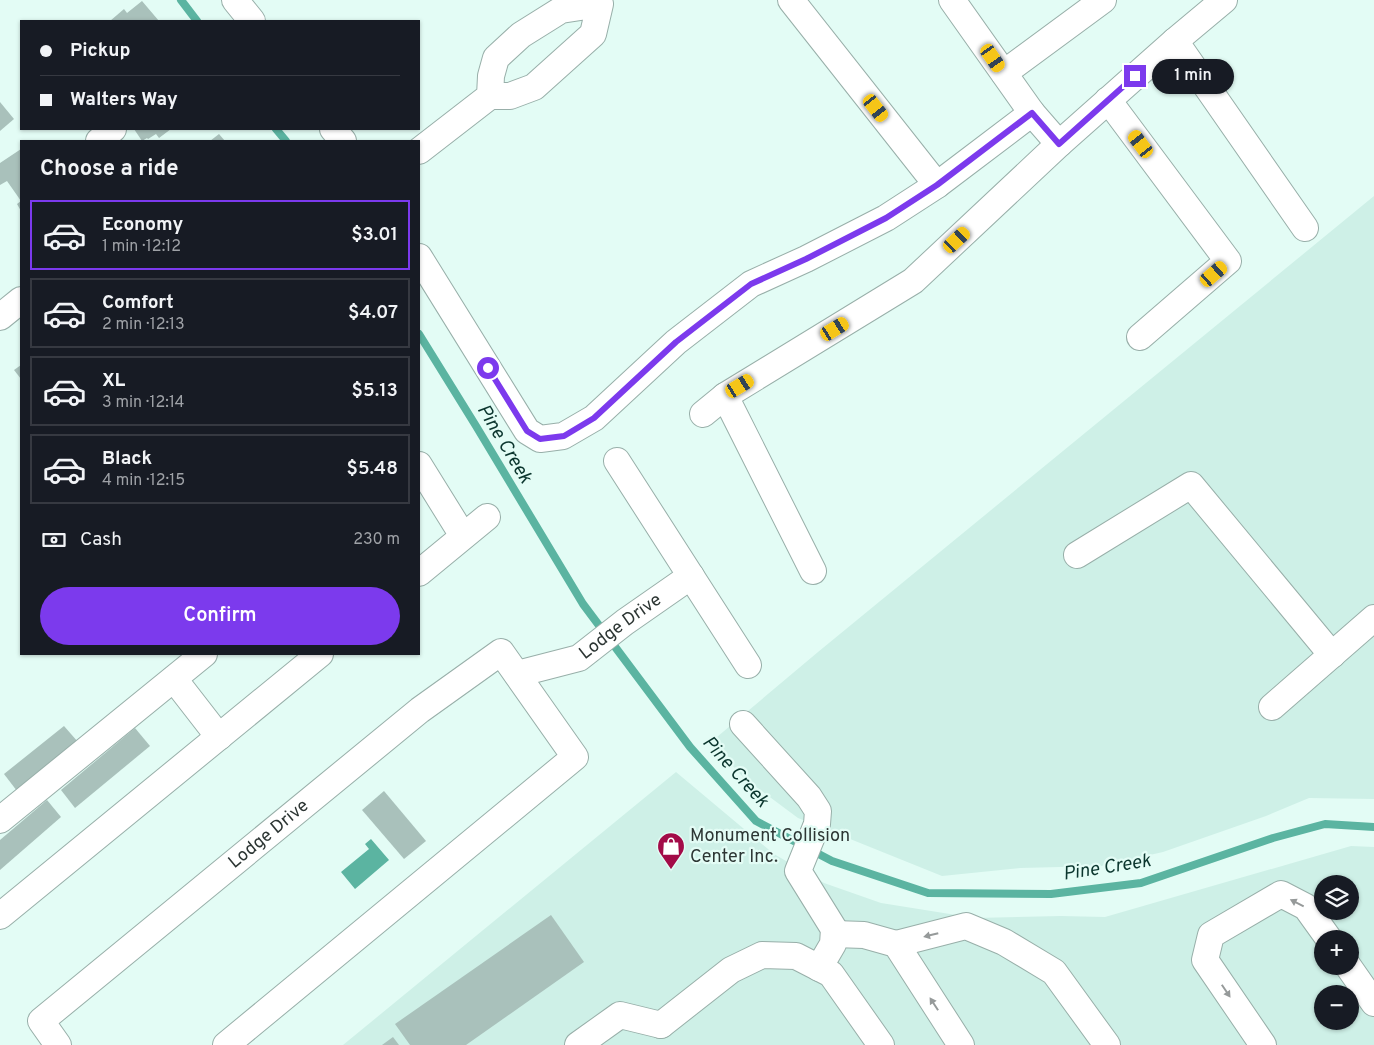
<!DOCTYPE html>
<html lang="en">
<head>
<meta charset="utf-8">
<style>
  body { margin:0; font-family:Overpass,sans-serif; background:#20242c; color:#f1f3f6; height:100vh; display:flex; flex-direction:column; font-size:19px; white-space:nowrap }
  * { box-sizing:border-box; margin:0 }
  p { font-size:16px; color:#9ea1a6 }
  .icon { flex:none; width:28px; height:28px; fill:none; stroke:currentColor; stroke-width:2; stroke-linecap:round; stroke-linejoin:round }
  .map { position:relative; flex:1; overflow:hidden }
  .panel { position:absolute; left:20px; top:140px; width:400px; height:515px; display:flex; flex-direction:column; background:#171b24; border-radius:0px; box-shadow:0 1px 4px #0004 }
  .panel>* { flex:none }
  .hud { position:absolute; left:20px; top:20px; width:400px; height:110px; border-radius:0px; box-shadow:0 1px 4px #0004; display:grid; align-content:center; height:110px; padding:0 20px; background:#171b24 }
  .tools { position:absolute; left:1314px; top:875px; display:grid; gap:10px }
  .tools a { display:grid; place-items:center; width:45px; height:45px; border-radius:50%; background:#171b24; box-shadow:0 1px 4px #0004; font-size:25px }
  .end { position:absolute; width:22px; height:22px; margin:-11px; border:6px solid #7c3aed; background:#fff; box-shadow:0 0 0 2px #fff }
  .from { border-radius:50% }
  .bubble { position:absolute; height:35px; border-radius:18px; background:#171b24; box-shadow:0 1px 4px #0004; font-size:16px; font-weight:600; line-height:35px; text-align:center }
  .car { position:absolute; width:15px; height:30px; margin:-15px -8px; border-radius:6px; box-shadow:0 0 4px 1px #0007; background:linear-gradient(#f5c518 24%,#345 0 40%,#f5c518 0 76%,#345 0 86%,#f5c518 0) }
  .hud b { display:flex; align-items:center; gap:18px; height:48px; font-size:19px }
  .hud b+b { border-top:1px solid #363941 }
  .hud i { width:12px; height:12px; background:#f1f3f6 }
  ul { padding:0; list-style:none }
  li { display:flex; align-items:center; gap:15px; height:70px; margin:0 10px 8px; padding:0 10px; border:2px solid #363941; border-radius:0px }
  li div { flex:1 }
  li b { display:block; font-size:19px }
  li em { font-style:normal; font-weight:600 }
  li.current { border-color:#7c3aed }
  li>.icon { width:45px; height:45px; stroke-width:1.5 }
  h2 { padding:0 20px; font-size:22px; line-height:60px }
  .pay { display:flex; align-items:center; gap:12px; height:55px; padding:0 20px; font-size:19px }
  .pay p { margin-inline-start:auto }
  .primary-button { display:flex; gap:10px; margin-top:auto; padding:10px 20px }
  .primary-button a { flex:1; height:58px; border-radius:30px; background:#7c3aed; color:#fff; font-size:20px; font-weight:600; line-height:58px; text-align:center }
  .map>svg:first-child { display:block }
  .built { fill:#cef0e7; fill-rule:evenodd }
  .water { fill:#5bb4a1 }
  .lines { fill:none; stroke-linecap:round; stroke-linejoin:round }
  .stream { stroke:#5bb4a1; stroke-width:8 }
  .building { fill:#a9c1bb }
  .minor-casing { stroke:#98afa9; stroke-width:28 }
  .minor { stroke:#fff; stroke-width:26 }
  .oneway { fill:#969a9a }
  .route { stroke:#7c3aed; stroke-width:6 }
  .labels { text-anchor:middle; dominant-baseline:central; stroke-width:4.5; stroke-linejoin:round; paint-order:stroke }
  .street-label { font-size:18px; fill:#2d3634; stroke:#e3fcf5 }
  .poi-label { font-size:18px; fill:#2d3634; stroke:#e3fcf5; text-anchor:start }
  .water-label { font-size:19px; font-style:italic; fill:#0b362e; stroke:#e3fcf5 }
</style>
</head>
<body>
<div class="map">
<svg width="1374" height="1045" viewBox="0 0 1374 1045">
  <rect width="100%" height="100%" fill="#e3fcf5"/>
  <g class="built">
    <polygon points="1374,196 1374,799 1309,798 1266,816 1163,852 1101,866 1020,868 942,876 798,818 743,777 711,742 818,652"/>
    <path d="M 676,772 L 774,854 L 824,883 L 881,903 L 975,918 L 1061,916 L 1105,917 L 1351,846 L 1374,847 L 1374,1045 L 343,1045 ZM 1322,884 L 1350,884 L 1350,911 L 1322,911 ZM 1322,939 L 1350,939 L 1350,966 L 1322,966 ZM 1322,994 L 1350,994 L 1350,1021 L 1322,1021 Z"/>
  </g>
  <polygon class="water" points="371,839 389,860 355,889 341,872 369,849 365,844"/>
  <g class="lines">
    <g class="stream">
      <polyline points="181,0 197,21"/>
      <polyline points="276,129 286,141"/>
      <polyline points="419,334 476,426 583,604 690,747 756,821 832,861 928,893 1051,894 1141,883 1273,838 1325,824 1374,827"/>
    </g>
  </g>
  <g class="building">
    <polygon points="142,1 159,21 110,21 124,9 127,13"/>
    <polygon points="0,102 14,119 0,131"/>
    <polygon points="134,129 171,129 159,138 156,134 148,139 147,138 142,141"/>
    <polygon points="219,134 225,141 210,141"/>
    <polygon points="21,149 21,211 17,204 21,201 7,181 0,185 0,163"/>
    <polygon points="21,365 21,379 14,370"/>
    <polygon points="64,726 78,742 17,791 4,774"/>
    <polygon points="135,728 150,746 75,808 61,790"/>
    <polygon points="384,791 426,841 404,859 362,810"/>
    <polygon points="47,800 61,817 0,870 0,840"/>
    <polygon points="551,915 584,962 466,1045 410,1045 395,1024"/>
    <polygon points="393,1037 399,1045 382,1045"/>
  </g>
  <g class="lines">
    <g class="minor-casing">
      <g id="minor">
        <polyline points="235,0 252,21"/>
        <polyline points="791,0 937,185"/>
        <polyline points="952,0 1032,113 1059,144"/>
        <polyline points="1175,41 1305,228"/>
        <polyline points="1004,73 1103,0"/>
        <polyline points="1108,100 1228,261 1140,337"/>
        <polyline points="333,129 343,141"/>
        <polyline points="99,141 113,129"/>
        <polyline points="419,151 490,96 510,96 534,87 593,34 600,4 561,10 521,35 496,58 491,76 490,96"/>
        <polyline points="419,257 527,431 540,439 563,436 594,418 676,342 751,284 806,259 886,218 937,185 1032,113"/>
        <polyline points="0,317 21,300"/>
        <polyline points="725,396 813,571"/>
        <polyline points="703,414 725,396 913,281 1059,144 1175,41 1224,0"/>
        <polyline points="617,461 748,665"/>
        <polyline points="419,465 463,536"/>
        <polyline points="1077,555 1191,485 1332,655"/>
        <polyline points="419,573 487,517"/>
        <path id="s1" d="M 517,674 L 579,658 L 625,622 L 691,576"/>
        <polyline points="174,679 219,737"/>
        <polyline points="1272,707 1374,618"/>
        <polyline points="743,724 809,797 818,811 817,824 798,871 834,929 833,944 819,968"/>
        <polyline points="0,820 204,654"/>
        <polyline points="0,916 320,654"/>
        <polyline points="834,934 864,935 896,944 961,1045"/>
        <polyline points="896,944 966,926 1004,942 1054,972 1107,1045"/>
        <polyline points="1348,966 1374,1003"/>
        <polyline points="661,1025 731,970 762,955 796,956 831,974 881,1045"/>
        <path id="s2" d="M 58,1045 L 41,1021 L 420,710 L 501,652 L 575,757 L 226,1045"/>
        <polyline points="578,1045 620,1015 661,1025"/>
        <polyline points="1263,1045 1205,960 1211,935 1281,894 1306,907 1329,939"/>
      </g>
    </g>
    <use href="#minor" class="minor"/>
  </g>
  <defs><path id="oneway-solid" d="M-6-.8H1V-3.2L6.5 0L1 3.2V.8H-6Z" transform="scale(1.25)"/></defs>
  <g class="oneway">
    <use href="#oneway-solid" transform="translate(1297 903) rotate(-153)"/>
    <use href="#oneway-solid" transform="translate(931 935) rotate(166)"/>
    <use href="#oneway-solid" transform="translate(1226 991) rotate(56)"/>
    <use href="#oneway-solid" transform="translate(934 1004) rotate(-123)"/>
  </g>
  <g class="lines">
    <polyline class="route" points="488,368 527,431 540,439 564,436 594,418 676,342 751,284 806,259 886,218 937,185 1032,113 1059,144 1135,76"/>
  </g>
  <defs>
    <g id="shop-pin" transform="scale(1.4375)"><path d="M0 17L-7.5 6A9.5 9.5 0 1 1 7.5 6Z" fill="#a30b48" stroke="#e3fcf5"/><path d="M-5-2.5h2.3a2.7 3.5 0 0 1 5.4 0H5L5.5 6h-11ZM-1.5-2.5h3a1.5 2.3 0 0 0-3 0Z" fill="#fff"/></g>
  </defs>
  <g fill-rule="evenodd">
    <use href="#shop-pin" x="671" y="846"/>
  </g>
  <g class="labels">
    <g class="street-label">
      <text stroke="none"><textPath href="#s1" startOffset="116">Lodge Drive</textPath></text>
      <text stroke="none"><textPath href="#s2" startOffset="324">Lodge Drive</textPath></text>
    </g>
    <g class="poi-label">
      <text x="690" y="836">Monument Collision<tspan x="690" dy="21">Center Inc.</tspan></text>
    </g>
    <g class="water-label">
      <text transform="translate(504 444) rotate(59)">Pine Creek</text>
      <text transform="translate(735 772) rotate(48)">Pine Creek</text>
      <text transform="translate(1107 868) rotate(-9)">Pine Creek</text>
    </g>
  </g>
</svg>
<div class="tools">
<a><svg class="icon" aria-label="layers" viewBox="0 0 24 24"><path d="M12 4l9 5-9 5-9-5zM3 14l9 5 9-5"/></svg></a>
<a>+</a>
<a>−</a>
</div>
<i class="end from" style="left:488px;top:368px"></i>
<i class="end" style="left:1135px;top:76px"></i>
<div class="bubble" style="left:1152px;top:59px;width:82px">1 min</div>
<i class="car" style="left:993px;top:58px;rotate:145deg"></i>
<i class="car" style="left:876px;top:108px;rotate:142deg"></i>
<i class="car" style="left:1141px;top:144px;rotate:323deg"></i>
<i class="car" style="left:957px;top:240px;rotate:47deg"></i>
<i class="car" style="left:1214px;top:274px;rotate:49deg"></i>
<i class="car" style="left:835px;top:329px;rotate:59deg"></i>
<i class="car" style="left:740px;top:386px;rotate:59deg"></i>
<div class="hud">
<b><i class="from"></i>Pickup</b>
<b><i></i>Walters Way</b>
</div>
<section class="panel">
<h2>Choose a ride</h2>
<ul>
<li class="current"><svg class="icon" aria-label="car" viewBox="0 0 24 24"><path d="M5 17H2v-5l4-1 3-4h7l3 4 3 1v5h-3M9 17h6M6 11h13"/><circle cx="7" cy="17" r="2"/><circle cx="17" cy="17" r="2"/></svg><div><b>Economy</b><p>1 min · 12:12</p></div><em>$3.01</em></li>
<li><svg class="icon" aria-label="car" viewBox="0 0 24 24"><path d="M5 17H2v-5l4-1 3-4h7l3 4 3 1v5h-3M9 17h6M6 11h13"/><circle cx="7" cy="17" r="2"/><circle cx="17" cy="17" r="2"/></svg><div><b>Comfort</b><p>2 min · 12:13</p></div><em>$4.07</em></li>
<li><svg class="icon" aria-label="car" viewBox="0 0 24 24"><path d="M5 17H2v-5l4-1 3-4h7l3 4 3 1v5h-3M9 17h6M6 11h13"/><circle cx="7" cy="17" r="2"/><circle cx="17" cy="17" r="2"/></svg><div><b>XL</b><p>3 min · 12:14</p></div><em>$5.13</em></li>
<li><svg class="icon" aria-label="car" viewBox="0 0 24 24"><path d="M5 17H2v-5l4-1 3-4h7l3 4 3 1v5h-3M9 17h6M6 11h13"/><circle cx="7" cy="17" r="2"/><circle cx="17" cy="17" r="2"/></svg><div><b>Black</b><p>4 min · 12:15</p></div><em>$5.48</em></li>
</ul>
<div class="pay"><svg class="icon" aria-label="cash" viewBox="0 0 24 24"><path d="M3 7h18v10H3z"/><circle cx="12" cy="12" r="2"/></svg>Cash<p>230 m</p></div>
<div class="primary-button"><a>Confirm</a></div>
</section>
</div>
</body>
</html>
